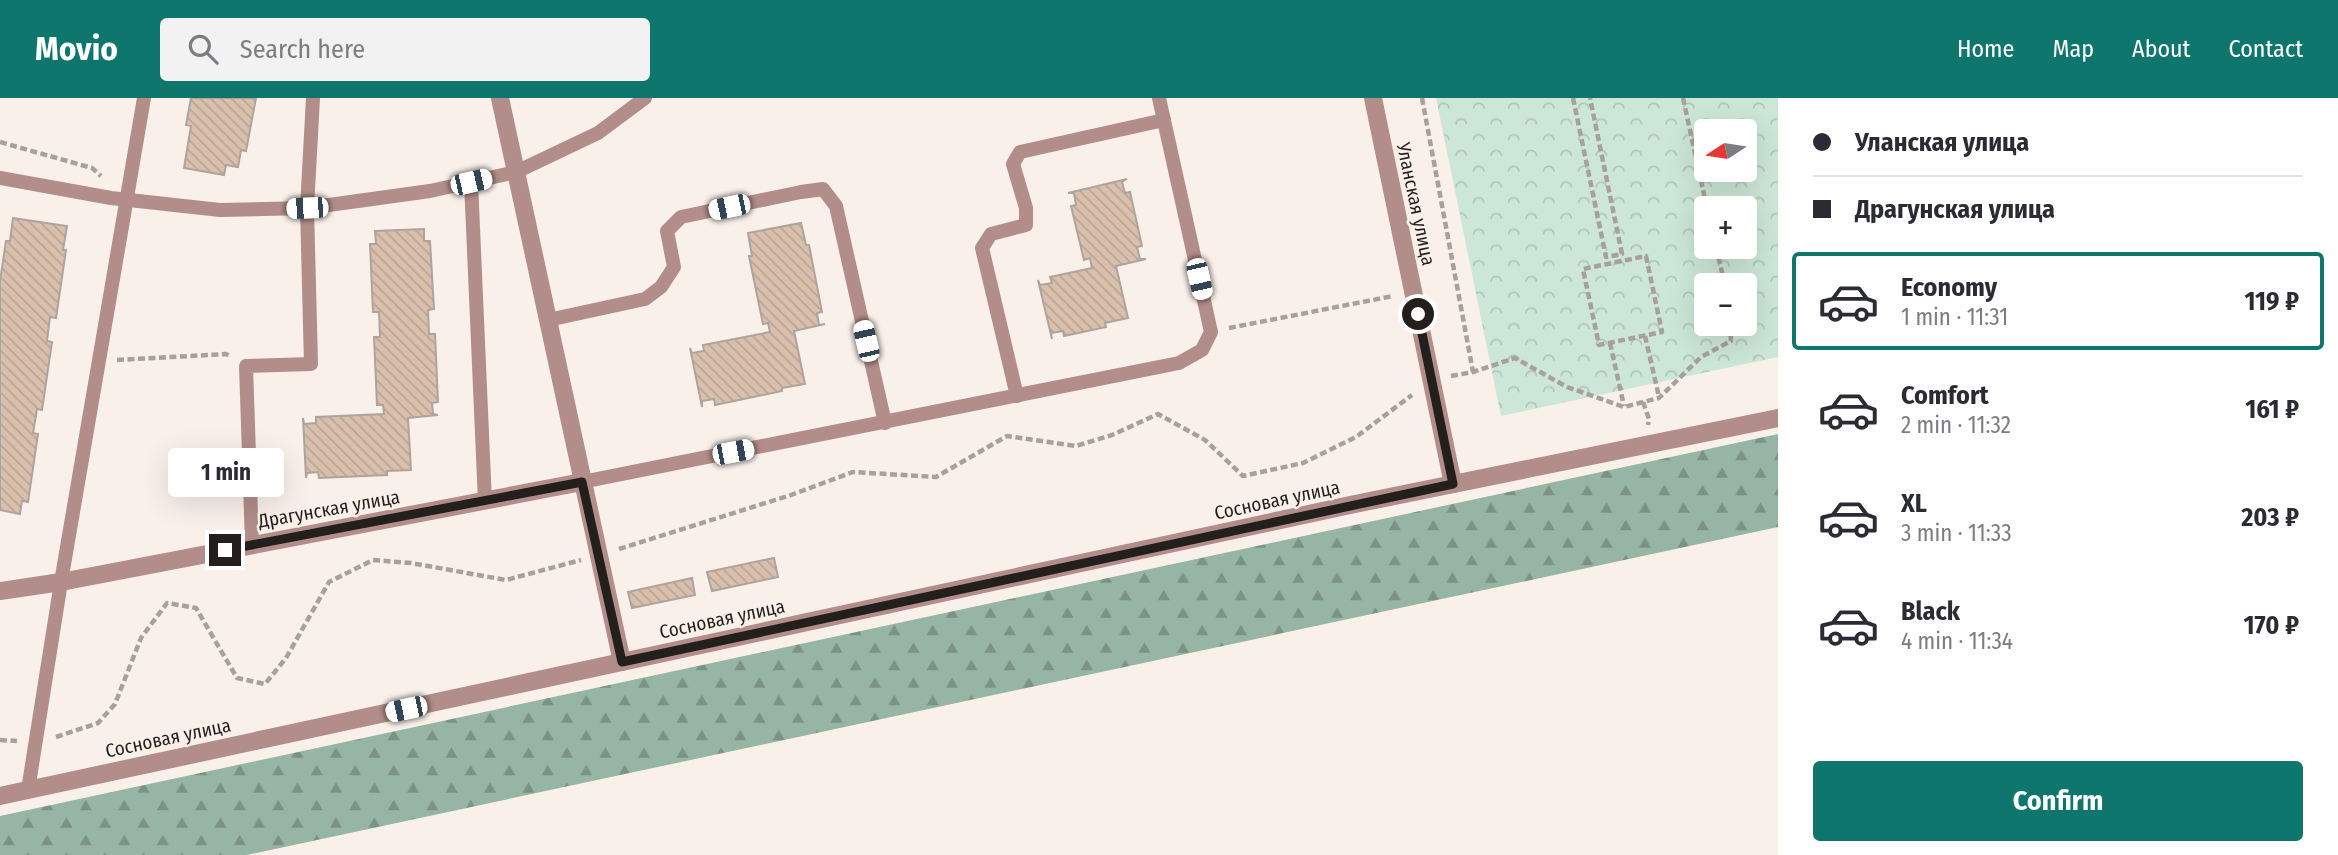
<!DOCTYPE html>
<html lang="en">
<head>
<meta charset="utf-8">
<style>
  body { margin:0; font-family:"Fira Sans Condensed",sans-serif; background:#f2f2f3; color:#2b2b33; height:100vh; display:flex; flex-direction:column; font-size:26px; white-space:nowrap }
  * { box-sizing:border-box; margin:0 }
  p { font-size:23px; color:#7c7c81 }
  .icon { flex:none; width:38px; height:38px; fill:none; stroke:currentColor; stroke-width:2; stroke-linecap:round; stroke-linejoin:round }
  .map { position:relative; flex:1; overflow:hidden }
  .sheet { display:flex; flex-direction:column; background:#fff; width:560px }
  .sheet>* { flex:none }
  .banner { display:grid; align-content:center; height:154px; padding:0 35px; background:#fff }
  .needle { width:46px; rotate:258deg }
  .fabs { position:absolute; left:1694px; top:21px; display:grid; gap:14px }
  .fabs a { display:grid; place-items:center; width:63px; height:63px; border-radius:7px; background:#fff; box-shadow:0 7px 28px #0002; font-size:35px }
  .end { position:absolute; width:32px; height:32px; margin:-16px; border:9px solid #221f1d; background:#fff; box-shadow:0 0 0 4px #fff }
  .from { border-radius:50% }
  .bubble { position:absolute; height:49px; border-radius:7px; background:#fff; box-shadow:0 7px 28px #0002; font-size:23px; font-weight:700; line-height:49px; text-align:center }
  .car { position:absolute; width:21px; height:42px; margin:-21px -10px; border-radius:9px; box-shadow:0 0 5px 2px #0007; background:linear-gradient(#fff 24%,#345 0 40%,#fff 0 76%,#345 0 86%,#fff 0) }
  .banner b { display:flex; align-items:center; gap:24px; height:66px; font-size:26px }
  .banner b+b { border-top:2px solid #e1e1e2 }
  .banner i { width:18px; height:18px; background:#2b2b33 }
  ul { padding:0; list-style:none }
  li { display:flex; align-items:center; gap:21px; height:98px; margin:0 14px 10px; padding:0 21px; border:4px solid transparent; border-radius:7px }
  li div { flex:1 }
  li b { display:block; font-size:26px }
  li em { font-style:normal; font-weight:700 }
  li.active { border-color:#0f766e }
  li>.icon { width:63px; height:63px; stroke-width:1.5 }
  .button { display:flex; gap:14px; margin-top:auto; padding:14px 35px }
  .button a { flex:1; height:80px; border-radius:7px; background:#0f766e; color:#fff; font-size:28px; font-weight:700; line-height:80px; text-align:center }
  header { display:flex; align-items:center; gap:42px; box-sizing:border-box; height:98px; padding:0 35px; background:#0f766e; color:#fff }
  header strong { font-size:33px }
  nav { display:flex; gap:38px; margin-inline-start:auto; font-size:24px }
  .search { width:490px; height:63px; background:#f2f2f3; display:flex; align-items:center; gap:18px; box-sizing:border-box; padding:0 24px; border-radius:7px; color:#7c7c81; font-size:26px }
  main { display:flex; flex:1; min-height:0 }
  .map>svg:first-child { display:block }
  .forest { fill:url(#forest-firs) }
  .park { fill:url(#park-crowns); fill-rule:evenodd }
  .building { fill:url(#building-back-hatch); stroke:#ada49e; stroke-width:2 }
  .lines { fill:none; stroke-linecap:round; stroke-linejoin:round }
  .path { stroke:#a7a09b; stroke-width:4.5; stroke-dasharray:7 3.5; stroke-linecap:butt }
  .service { stroke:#b28d89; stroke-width:14 }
  .minor { stroke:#b28d89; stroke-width:18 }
  .route { stroke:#221f1d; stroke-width:9 }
  .labels { text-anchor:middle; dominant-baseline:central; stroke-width:5; stroke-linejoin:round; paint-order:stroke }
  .street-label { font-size:19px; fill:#221f1d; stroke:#f9f0e9 }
</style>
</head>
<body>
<header>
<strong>Movio</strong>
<div class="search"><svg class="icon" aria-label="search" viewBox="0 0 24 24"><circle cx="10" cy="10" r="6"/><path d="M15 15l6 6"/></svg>Search here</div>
<nav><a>Home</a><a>Map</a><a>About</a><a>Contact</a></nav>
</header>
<main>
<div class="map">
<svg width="1778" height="757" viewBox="0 0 1778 757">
  <defs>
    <pattern id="forest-firs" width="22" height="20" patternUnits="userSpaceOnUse" patternTransform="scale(1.75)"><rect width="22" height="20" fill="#97b5a4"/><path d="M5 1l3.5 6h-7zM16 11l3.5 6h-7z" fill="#7b9385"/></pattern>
    <pattern id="park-crowns" width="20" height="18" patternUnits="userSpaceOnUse" patternTransform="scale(1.75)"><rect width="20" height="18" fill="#cce7d7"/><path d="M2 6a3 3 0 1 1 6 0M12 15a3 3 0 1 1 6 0" fill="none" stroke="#afc6b8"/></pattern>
    <pattern id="building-back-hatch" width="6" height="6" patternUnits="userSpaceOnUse" patternTransform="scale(1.75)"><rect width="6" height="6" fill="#dac0ac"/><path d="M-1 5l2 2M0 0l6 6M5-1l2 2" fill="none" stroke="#bba594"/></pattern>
  </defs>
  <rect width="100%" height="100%" fill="#f9f0e9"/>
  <polygon class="forest" points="1778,336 1778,429 247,757 0,757 0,718"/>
  <path class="park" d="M 1436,0 L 1778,0 L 1778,259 L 1501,318 ZM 1706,33 L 1745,33 L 1745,72 L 1706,72 ZM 1706,110 L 1745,110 L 1745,149 L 1706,149 ZM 1706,187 L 1745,187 L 1745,226 L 1706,226 Z"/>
  <g class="building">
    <polygon points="191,0 256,0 246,53 241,52 238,69 226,67 224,77 184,70 191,28 186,27"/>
    <polygon points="1127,81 1122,84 1125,95 1130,94 1142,148 1137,149 1140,161 1146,161 1116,168 1128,220 1105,225 1106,229 1064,238 1063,233 1051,235 1052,241 1038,182 1040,187 1052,185 1050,179 1092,170 1090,160 1084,162 1071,108 1076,107 1074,95 1068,95"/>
    <polygon points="13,120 67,128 63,152 66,152 56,220 50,219 47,243 52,244 42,312 37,311 33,335 38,336 28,404 22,403 20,416 0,412 0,183 6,143 10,143"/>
    <polygon points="801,125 806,147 809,147 822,214 817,215 819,227 825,226 794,233 805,286 782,290 782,293 715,307 714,301 702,303 702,309 690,250 692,255 704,253 703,247 770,234 768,225 763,226 749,158 752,158 748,135"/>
    <polygon points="424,131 424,143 430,143 434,211 428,212 429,236 435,236 438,304 432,305 433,316 438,317 408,320 411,372 387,373 387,377 319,380 318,374 307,375 306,380 303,320 304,326 316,325 316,319 384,316 383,307 377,307 374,239 380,239 379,214 373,214 370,146 376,146 375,133"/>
    <polygon points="774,460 778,479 712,493 707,474"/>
    <polygon points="692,480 695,497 632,510 628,494"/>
  </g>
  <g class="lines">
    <g class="path">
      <polyline points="1422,0 1473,274"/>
      <polyline points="1573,0 1606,159 1622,156 1590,0"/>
      <polyline points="1683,0 1707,110"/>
      <polyline points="0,44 92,70 101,78"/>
      <polyline points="1716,149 1725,187"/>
      <polygon points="1646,158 1662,234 1599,247 1583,171"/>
      <polyline points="1229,230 1393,198"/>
      <polyline points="1645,238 1659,299"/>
      <polyline points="1610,245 1624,308"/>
      <polyline points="117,262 226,256 230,258"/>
      <polyline points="1451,278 1473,274 1515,260 1567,289 1624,309 1659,300 1701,259 1731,243 1730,226"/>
      <polyline points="1643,304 1649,321 1648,327"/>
      <polyline points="619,451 791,397 853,374 936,379 1007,338 1076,348 1112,337 1158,316 1205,342 1243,378 1303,365 1356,339 1412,297"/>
      <polyline points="56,639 98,625 115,606 141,540 167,505 196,510 237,580 265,586 286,560 329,484 373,462 411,465 506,482 581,462"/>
      <polyline points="0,642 17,643"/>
    </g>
    <g class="service">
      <polyline points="0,80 111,100 220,112 307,110 430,93 516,74 598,35 645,0"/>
      <polyline points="471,84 485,404"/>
      <polyline points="548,222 645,201 661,189 674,169 667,133 681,119 801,94 823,91 836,108 885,325"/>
      <polyline points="1017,298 982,150 991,136 1026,127 1026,110 1013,66 1020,54 1164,22"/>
      <polyline points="582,384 1179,265 1202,252 1211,234 1159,0"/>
      <polyline points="252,446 246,268 311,266 307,110 313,0"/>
      <polyline points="28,692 61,484 144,0"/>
    </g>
    <g class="minor">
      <polyline points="500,0 622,564"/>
      <polyline points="1373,0 1453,386"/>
      <polyline points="0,493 61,484 582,384"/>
      <polyline points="0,698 1355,406 1778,320"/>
    </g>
  </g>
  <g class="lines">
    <polyline class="route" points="225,452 582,384 622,564 1453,386 1418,216"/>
  </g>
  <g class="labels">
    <g class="street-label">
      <text transform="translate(1416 106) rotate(78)">Уланская улица</text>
      <text transform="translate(1277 402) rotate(-12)">Сосновая улица</text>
      <text transform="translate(329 411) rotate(-10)">Драгунская улица</text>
      <text transform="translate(722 521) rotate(-12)">Сосновая улица</text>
      <text transform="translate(168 640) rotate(-12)">Сосновая улица</text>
    </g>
  </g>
</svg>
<div class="fabs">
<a><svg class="needle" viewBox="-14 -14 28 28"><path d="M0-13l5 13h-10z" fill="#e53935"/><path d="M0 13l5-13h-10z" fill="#7c7c81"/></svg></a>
<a>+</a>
<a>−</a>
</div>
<i class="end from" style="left:1418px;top:216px"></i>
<i class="end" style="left:225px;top:452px"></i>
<div class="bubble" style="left:168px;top:350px;width:116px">1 min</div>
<i class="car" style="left:471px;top:84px;rotate:77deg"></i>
<i class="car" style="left:729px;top:109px;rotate:258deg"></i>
<i class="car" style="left:307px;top:110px;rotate:268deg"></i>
<i class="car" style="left:1199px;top:181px;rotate:167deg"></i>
<i class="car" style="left:866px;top:243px;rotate:347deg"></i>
<i class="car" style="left:733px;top:354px;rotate:79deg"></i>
<i class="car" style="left:406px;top:611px;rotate:258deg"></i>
</div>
<section class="sheet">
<div class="banner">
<b><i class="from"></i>Уланская улица</b>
<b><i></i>Драгунская улица</b>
</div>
<ul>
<li class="active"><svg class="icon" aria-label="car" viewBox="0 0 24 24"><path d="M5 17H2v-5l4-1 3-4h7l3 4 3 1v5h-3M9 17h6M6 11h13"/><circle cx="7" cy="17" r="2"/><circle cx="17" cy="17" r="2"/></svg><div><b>Economy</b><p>1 min · 11:31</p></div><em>119 ₽</em></li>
<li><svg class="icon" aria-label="car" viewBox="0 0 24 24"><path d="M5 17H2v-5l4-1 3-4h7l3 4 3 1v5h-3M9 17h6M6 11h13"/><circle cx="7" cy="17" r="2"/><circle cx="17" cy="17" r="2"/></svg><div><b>Comfort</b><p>2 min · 11:32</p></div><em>161 ₽</em></li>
<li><svg class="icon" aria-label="car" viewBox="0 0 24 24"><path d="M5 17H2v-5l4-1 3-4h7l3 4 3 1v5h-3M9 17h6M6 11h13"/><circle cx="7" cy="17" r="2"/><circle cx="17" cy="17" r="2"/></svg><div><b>XL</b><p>3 min · 11:33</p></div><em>203 ₽</em></li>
<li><svg class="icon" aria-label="car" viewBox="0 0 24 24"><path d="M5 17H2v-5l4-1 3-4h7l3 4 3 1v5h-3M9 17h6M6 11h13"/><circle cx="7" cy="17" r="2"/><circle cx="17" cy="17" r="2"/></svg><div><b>Black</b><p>4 min · 11:34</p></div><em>170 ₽</em></li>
</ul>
<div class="button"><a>Confirm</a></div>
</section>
</main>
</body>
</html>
